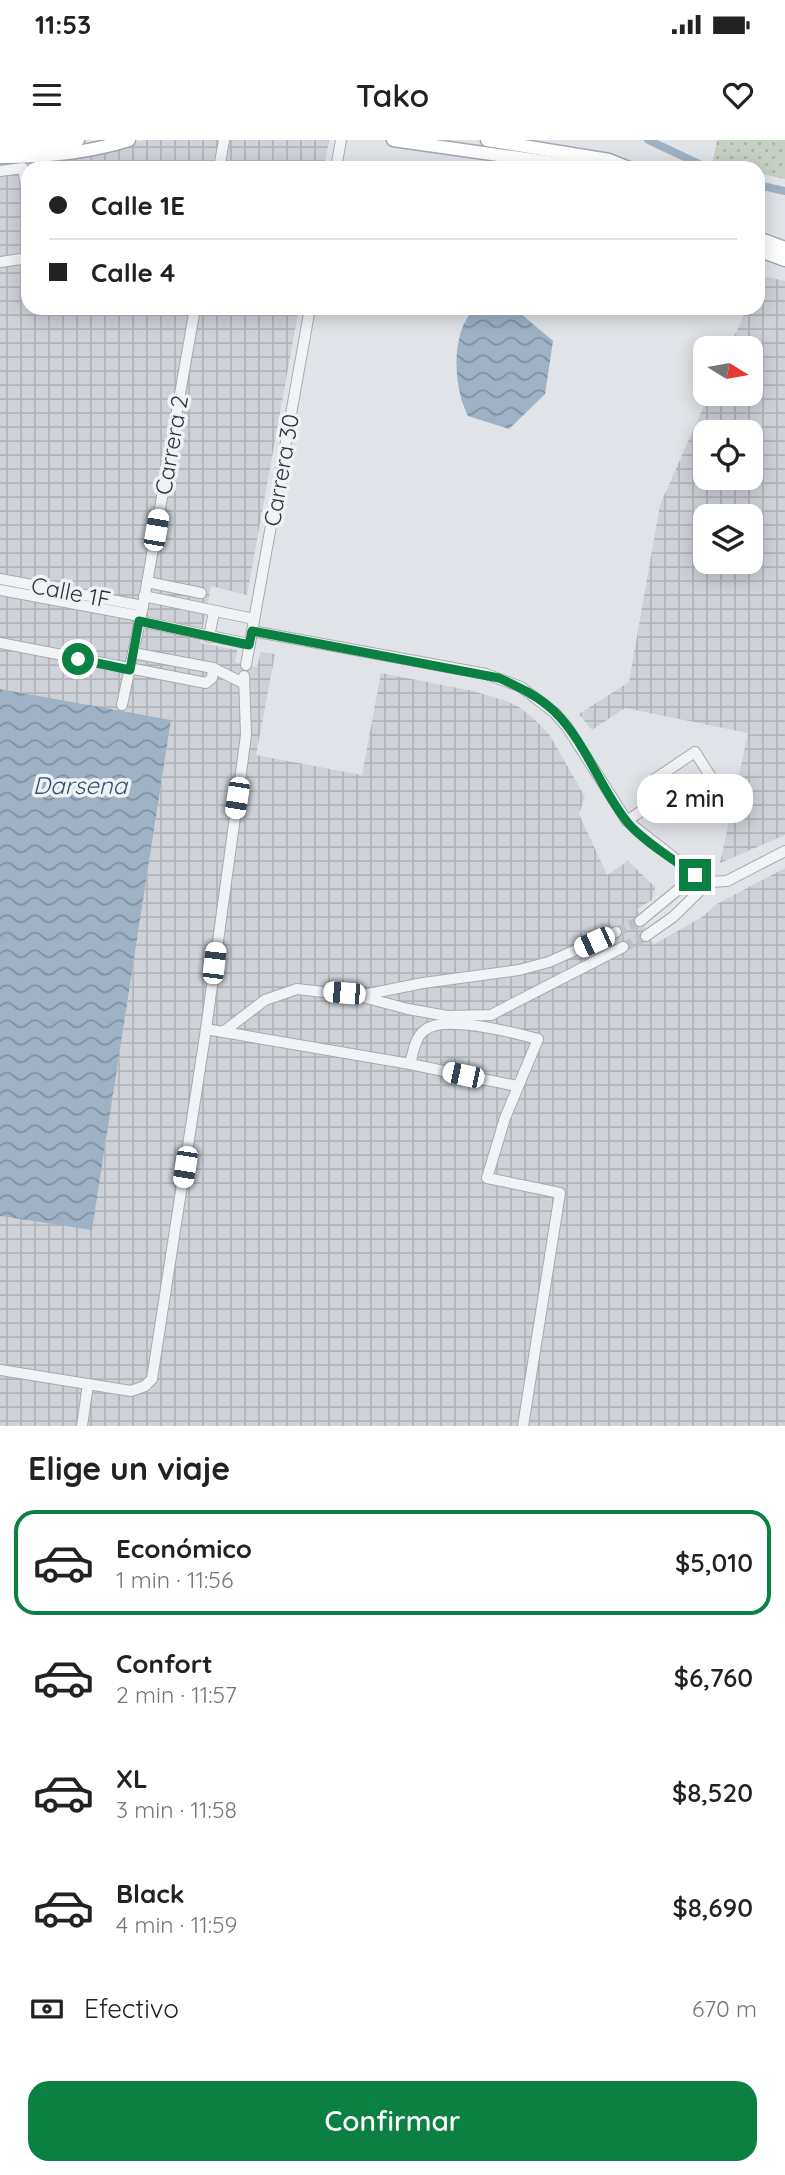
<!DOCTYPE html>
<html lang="es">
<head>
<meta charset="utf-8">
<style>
  body { margin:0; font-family:Quicksand,sans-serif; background:#f6f6f6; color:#222; height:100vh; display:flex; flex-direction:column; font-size:26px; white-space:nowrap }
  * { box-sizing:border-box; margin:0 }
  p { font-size:23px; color:#767676 }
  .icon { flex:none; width:38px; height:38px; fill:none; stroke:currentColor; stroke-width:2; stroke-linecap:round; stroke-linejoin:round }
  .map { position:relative; height:1286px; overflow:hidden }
  .drawer { display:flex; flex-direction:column; background:#fff; flex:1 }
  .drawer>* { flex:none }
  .hud { position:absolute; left:21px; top:21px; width:744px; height:154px; border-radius:21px; box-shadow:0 4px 18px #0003; display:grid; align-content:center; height:154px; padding:0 28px; background:#fff }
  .needle { width:46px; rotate:101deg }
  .tools { position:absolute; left:693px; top:196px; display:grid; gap:14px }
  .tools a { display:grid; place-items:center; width:70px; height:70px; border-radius:14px; background:#fff; box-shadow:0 4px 18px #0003; font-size:35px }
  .end { position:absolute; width:32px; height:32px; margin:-16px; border:9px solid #0b8043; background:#fff; box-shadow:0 0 0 4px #fff }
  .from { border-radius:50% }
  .bubble { position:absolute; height:49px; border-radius:21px; background:#fff; box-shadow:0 4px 18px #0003; font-size:23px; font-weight:600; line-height:49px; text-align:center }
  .car { position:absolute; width:21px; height:42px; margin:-21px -10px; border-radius:9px; box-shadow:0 0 5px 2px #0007; background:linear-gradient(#fff 24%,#345 0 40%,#fff 0 76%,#345 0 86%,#fff 0) }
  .hud b { display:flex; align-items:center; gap:24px; height:66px; font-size:26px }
  .hud b+b { border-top:2px solid #e0e0e0 }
  .hud i { width:18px; height:18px; background:#222 }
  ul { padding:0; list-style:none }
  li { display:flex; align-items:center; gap:21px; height:105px; margin:0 14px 10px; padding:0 14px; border:4px solid transparent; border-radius:21px }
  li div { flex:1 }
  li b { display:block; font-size:26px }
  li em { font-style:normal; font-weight:600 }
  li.on { border-color:#0b8043 }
  li>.icon { width:63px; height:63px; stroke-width:1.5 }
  h2 { padding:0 28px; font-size:32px; line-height:84px }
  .pay { display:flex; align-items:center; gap:18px; height:77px; padding:0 28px; font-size:26px }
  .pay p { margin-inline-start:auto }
  .button { display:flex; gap:14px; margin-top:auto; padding:14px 28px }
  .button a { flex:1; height:80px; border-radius:21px; background:#0b8043; color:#fff; font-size:28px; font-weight:600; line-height:80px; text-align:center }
  .status { display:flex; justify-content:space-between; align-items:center; height:49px; padding:0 35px; background:#fff; direction:ltr }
  .status svg { height:19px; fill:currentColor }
  header { display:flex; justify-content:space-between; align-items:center; height:91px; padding:0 28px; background:#fff; font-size:32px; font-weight:600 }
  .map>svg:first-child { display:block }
  .industrial { fill:url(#industrial-grid); fill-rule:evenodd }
  .park { fill:url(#park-dots) }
  .water { fill:url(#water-waves) }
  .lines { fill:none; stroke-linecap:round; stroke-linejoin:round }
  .canal { stroke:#9eb2c3; stroke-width:8 }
  .minor-tunnel { stroke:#bcc0c5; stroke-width:10; stroke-dasharray:10 5; stroke-linecap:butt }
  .minor-casing { stroke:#a6aab0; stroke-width:12 }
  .major-casing { stroke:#a0a8b1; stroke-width:15 }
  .minor { stroke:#f2f3f6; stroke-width:10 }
  .major { stroke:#fff; stroke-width:12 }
  .route { stroke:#0b8043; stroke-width:9 }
  .labels { text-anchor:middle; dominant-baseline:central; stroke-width:7; stroke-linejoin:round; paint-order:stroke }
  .street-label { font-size:23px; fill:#2a323c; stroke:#eff2f5 }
  .water-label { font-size:24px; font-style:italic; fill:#39526c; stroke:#eff2f5 }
</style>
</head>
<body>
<div class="status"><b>11:53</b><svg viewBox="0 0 49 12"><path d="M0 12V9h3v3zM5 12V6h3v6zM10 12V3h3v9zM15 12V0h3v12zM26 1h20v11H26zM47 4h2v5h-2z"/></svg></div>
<header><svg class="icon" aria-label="menu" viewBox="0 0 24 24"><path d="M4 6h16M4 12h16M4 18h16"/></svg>Tako<svg class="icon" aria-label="heart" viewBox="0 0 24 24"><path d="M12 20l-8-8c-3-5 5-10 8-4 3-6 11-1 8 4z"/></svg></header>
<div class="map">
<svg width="785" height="1286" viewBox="0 0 785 1286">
  <defs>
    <pattern id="industrial-grid" width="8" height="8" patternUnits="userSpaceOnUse" patternTransform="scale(1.75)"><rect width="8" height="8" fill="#ced2d8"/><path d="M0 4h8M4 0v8" fill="none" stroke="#b1b5ba"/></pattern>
    <pattern id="park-dots" width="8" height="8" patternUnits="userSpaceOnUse" patternTransform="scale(1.75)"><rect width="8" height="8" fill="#c6d0c2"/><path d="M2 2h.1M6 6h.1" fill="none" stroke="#aab3a8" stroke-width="1.8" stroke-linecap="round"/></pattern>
    <pattern id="water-waves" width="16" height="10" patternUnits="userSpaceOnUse" patternTransform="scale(1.75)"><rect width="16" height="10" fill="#9eb2c3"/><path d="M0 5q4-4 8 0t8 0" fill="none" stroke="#8191a0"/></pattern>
  </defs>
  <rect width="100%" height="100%" fill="#e0e3e7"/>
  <g class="industrial">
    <polygon points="144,0 329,0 324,28 28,28 28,168 299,168 247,455 211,446 200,503 237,510 235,522 257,527 261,512 275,514 256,615 362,635 381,533 473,551 506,561 519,567 532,577 549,594 585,657 579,674 607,735 628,721 655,747 652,760 637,769 653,805 702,777 717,764 785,728 785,1286 0,1286 0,1076 92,1089 171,581 0,549 0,24 33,22 112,10"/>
    <path d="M 762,136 L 785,141 L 785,695 L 720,723 L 748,593 L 625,568 L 592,590 L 579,574 L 629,542 L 660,365 L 709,254 L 751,254 L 751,208 L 729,208 L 747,168 L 758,168 L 758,144 ZM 705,292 L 751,292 L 751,338 L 705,338 ZM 705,376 L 751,376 L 751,422 L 705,422 Z"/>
  </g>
  <polygon class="park" points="717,0 785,0 785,39 758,33 758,28 735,28 713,21"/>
  <g class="water">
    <path d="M 475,168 L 514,168 L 553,201 L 545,254 L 509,289 L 468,276 C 453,247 450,192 475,168 Z"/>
    <polygon points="0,549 171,580 92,1090 0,1076"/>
  </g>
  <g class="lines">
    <g class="canal">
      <polyline points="648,0 708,28"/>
      <polyline points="758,45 785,51"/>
    </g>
    <g class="minor-tunnel">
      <polyline points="616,792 640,781"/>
      <polyline points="623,807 646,796"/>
    </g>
    <g class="minor-casing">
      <g id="minor">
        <polyline points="219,28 224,0"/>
        <polyline points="336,28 341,0"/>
        <polyline points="0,31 23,28 28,60"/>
        <polyline points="0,122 28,118"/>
        <polyline points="0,439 143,466"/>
        <polyline points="147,442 201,453"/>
        <polyline points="0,450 140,476"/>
        <polyline points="144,456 254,479"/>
        <polyline points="139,481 249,504"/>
        <polyline points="252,491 486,534 521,547 555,573 567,587 627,681 696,735 709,742 727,741 785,711"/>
        <polyline points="209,497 214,472"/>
        <polyline points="0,503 206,543 212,538 213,528"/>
        <polyline points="133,513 213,528 243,543"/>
        <polyline points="246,525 310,168"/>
        <polyline points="122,565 143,466 195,168"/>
        <polygon points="695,612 714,642 674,667 655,639"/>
        <polyline points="627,681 665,654"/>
        <polyline points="640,781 696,735"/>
        <polyline points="646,796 673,777 709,742"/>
        <polyline points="363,855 423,843 519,830 549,822 616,792"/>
        <polyline points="206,889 223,892 265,860 297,849 359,856 408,869 447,876 491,875 623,807"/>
        <polyline points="223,892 410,924 517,946"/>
        <path d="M 410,924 C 413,913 415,897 425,890 C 445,874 514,893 538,899 L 505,978 L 487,1038 L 560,1053 L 523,1286"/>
        <polyline points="0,1230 131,1251 145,1246 152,1239 206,889 243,618 246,595 244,536"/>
        <polyline points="82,1286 88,1244"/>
      </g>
    </g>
    <g class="major-casing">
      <g id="major">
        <polyline points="393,0 589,28"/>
        <polyline points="487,0 609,20 629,28"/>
        <polyline points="0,6 31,6 78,0"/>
        <path d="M 0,17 C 43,17 88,13 129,0"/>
        <polyline points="758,98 785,108"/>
        <polyline points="758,110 785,120"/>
      </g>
    </g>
    <use href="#minor" class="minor"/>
    <use href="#major" class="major"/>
  </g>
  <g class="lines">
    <path class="route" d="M 78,519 L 130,530 L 139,481 L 249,505 L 252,491 L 499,538 C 519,547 538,556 554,571 C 586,602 600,649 628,683 C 643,701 676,721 695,735"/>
  </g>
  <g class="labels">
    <g class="street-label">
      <text transform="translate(171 305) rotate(-80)">Carrera 2</text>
      <text transform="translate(281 330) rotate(-80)">Carrera 30</text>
      <text transform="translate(71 452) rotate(11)">Calle 1F</text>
    </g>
    <g class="water-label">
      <text x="80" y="645">Darsena</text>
    </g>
  </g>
</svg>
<div class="tools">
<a><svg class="needle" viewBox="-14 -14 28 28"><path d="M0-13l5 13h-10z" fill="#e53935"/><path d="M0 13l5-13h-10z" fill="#767676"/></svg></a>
<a><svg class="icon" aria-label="locate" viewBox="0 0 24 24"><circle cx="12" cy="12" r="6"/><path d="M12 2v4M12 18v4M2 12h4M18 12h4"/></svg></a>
<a><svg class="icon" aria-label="layers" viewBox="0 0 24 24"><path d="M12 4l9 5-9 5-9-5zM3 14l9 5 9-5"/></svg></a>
</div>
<i class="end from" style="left:78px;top:519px"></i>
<i class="end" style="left:695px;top:735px"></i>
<div class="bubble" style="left:637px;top:634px;width:116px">2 min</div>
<i class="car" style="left:156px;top:390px;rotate:10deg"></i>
<i class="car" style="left:237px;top:658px;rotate:189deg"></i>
<i class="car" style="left:594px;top:802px;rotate:246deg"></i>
<i class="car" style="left:214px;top:823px;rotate:7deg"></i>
<i class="car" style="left:344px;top:853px;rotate:275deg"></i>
<i class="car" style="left:463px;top:935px;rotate:282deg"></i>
<i class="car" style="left:185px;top:1027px;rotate:189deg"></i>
<div class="hud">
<b><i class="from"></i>Calle 1E</b>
<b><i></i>Calle 4</b>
</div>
</div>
<section class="drawer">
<h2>Elige un viaje</h2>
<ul>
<li class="on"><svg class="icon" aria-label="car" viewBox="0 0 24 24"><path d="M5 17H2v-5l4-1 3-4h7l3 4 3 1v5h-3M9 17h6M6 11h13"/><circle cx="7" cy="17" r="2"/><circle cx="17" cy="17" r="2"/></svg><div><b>Económico</b><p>1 min · 11:56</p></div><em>$5,010</em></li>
<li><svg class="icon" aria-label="car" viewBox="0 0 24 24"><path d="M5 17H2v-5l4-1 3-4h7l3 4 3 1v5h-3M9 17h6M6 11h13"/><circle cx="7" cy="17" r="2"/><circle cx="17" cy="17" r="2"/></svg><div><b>Confort</b><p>2 min · 11:57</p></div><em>$6,760</em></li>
<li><svg class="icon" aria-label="car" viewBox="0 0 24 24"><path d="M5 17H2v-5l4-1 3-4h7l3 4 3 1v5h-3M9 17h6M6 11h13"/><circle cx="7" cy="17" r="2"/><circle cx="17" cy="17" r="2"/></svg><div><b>XL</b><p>3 min · 11:58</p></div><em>$8,520</em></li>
<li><svg class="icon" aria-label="car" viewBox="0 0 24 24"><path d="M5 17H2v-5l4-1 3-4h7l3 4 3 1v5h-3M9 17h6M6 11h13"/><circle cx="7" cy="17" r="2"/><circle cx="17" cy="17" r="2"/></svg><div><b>Black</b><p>4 min · 11:59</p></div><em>$8,690</em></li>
</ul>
<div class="pay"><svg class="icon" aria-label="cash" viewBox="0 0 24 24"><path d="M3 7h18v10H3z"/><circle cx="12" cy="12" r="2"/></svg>Efectivo<p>670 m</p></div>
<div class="button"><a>Confirmar</a></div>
</section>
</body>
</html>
